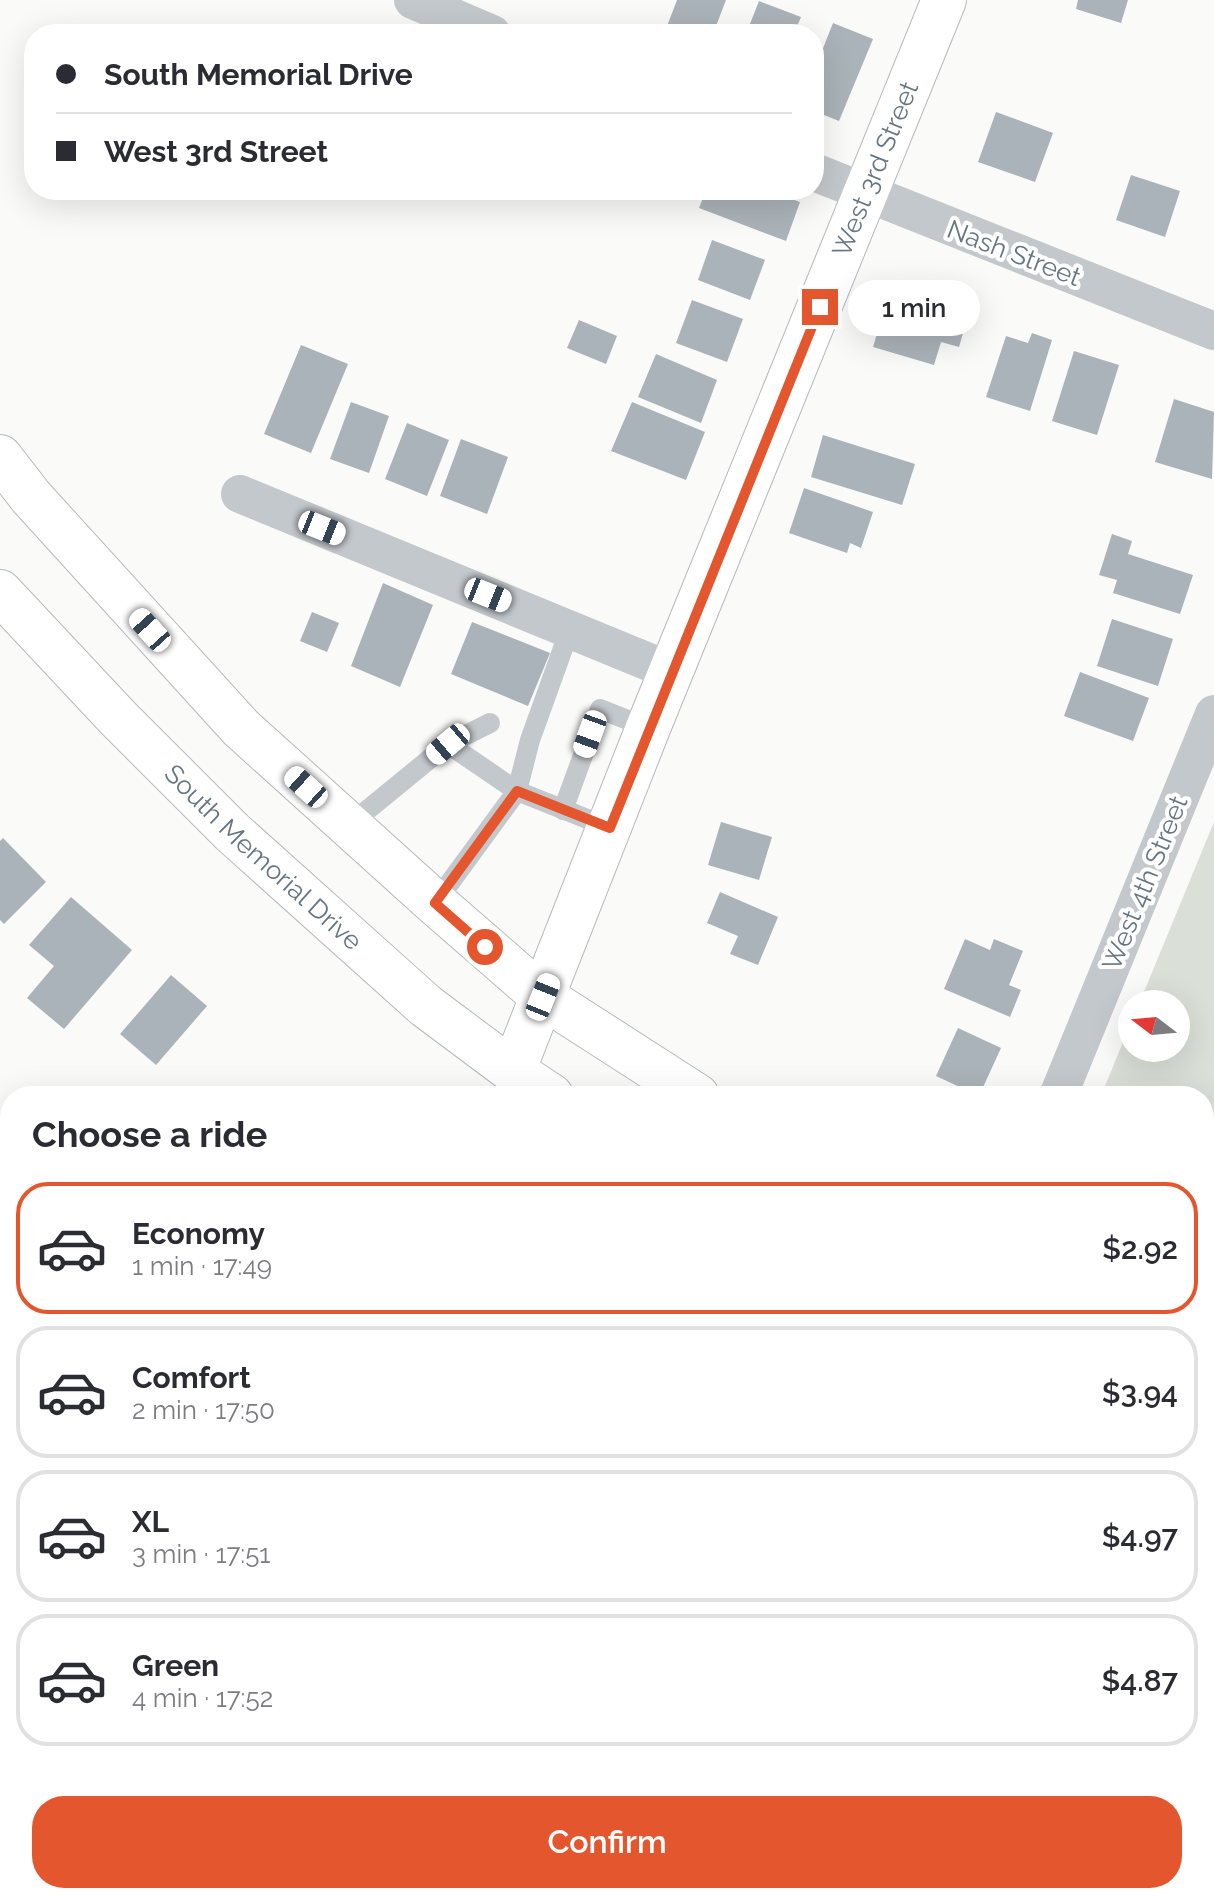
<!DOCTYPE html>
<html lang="en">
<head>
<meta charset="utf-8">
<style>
  body { margin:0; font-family:Raleway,sans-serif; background:#f2f2f3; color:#2b2b33; height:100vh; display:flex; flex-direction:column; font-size:30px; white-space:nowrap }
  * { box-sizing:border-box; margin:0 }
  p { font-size:26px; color:#7c7c81 }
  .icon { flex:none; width:44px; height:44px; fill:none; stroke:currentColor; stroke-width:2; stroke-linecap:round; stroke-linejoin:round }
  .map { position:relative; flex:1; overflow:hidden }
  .drawer { position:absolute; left:0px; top:1086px; width:1214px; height:818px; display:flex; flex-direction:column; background:#fff; border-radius:32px 32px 0 0; box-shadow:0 8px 32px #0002 }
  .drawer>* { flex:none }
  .banner { position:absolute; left:24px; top:24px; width:800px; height:176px; border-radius:32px; box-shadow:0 8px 32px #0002; display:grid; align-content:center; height:176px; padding:0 32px; background:#fff }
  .needle { width:52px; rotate:286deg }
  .controls { position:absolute; left:1118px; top:990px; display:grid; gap:16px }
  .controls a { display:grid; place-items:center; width:72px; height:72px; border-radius:50%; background:#fff; box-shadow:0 8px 32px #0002; font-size:40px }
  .end { position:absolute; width:36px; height:36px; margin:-18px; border:10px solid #e4572e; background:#fff; box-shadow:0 0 0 4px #fff }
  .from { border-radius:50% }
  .bubble { position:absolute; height:56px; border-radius:28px; background:#fff; box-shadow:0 8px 32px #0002; font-size:26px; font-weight:600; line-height:56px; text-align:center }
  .car { position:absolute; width:24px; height:48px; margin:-24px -12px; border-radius:10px; box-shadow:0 0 6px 2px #0007; background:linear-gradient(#fff 24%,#345 0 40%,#fff 0 76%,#345 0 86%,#fff 0) }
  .banner b { display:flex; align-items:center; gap:28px; height:76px; font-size:30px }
  .banner b+b { border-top:2px solid #e1e1e2 }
  .banner i { width:20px; height:20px; background:#2b2b33 }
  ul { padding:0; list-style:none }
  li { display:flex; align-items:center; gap:24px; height:132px; margin:0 16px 12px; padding:0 16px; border:4px solid #e1e1e2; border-radius:32px }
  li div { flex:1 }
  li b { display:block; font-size:30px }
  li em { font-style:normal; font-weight:600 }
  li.on { border-color:#e4572e }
  li>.icon { width:72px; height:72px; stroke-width:1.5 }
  h2 { padding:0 32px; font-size:36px; line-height:96px }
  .action { display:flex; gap:16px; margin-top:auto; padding:16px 32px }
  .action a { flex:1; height:92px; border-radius:32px; background:#e4572e; color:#fff; font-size:32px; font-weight:600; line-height:92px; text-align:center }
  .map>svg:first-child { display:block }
  .green { fill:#dadfd7 }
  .building { fill:#aab3b9 }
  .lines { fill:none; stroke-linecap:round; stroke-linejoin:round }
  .secondary-casing { stroke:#b3babf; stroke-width:46 }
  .primary-casing { stroke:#b5babe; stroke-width:46 }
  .lane { stroke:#c3c8cc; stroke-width:20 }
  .street { stroke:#c3c8cc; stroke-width:38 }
  .secondary { stroke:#fff; stroke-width:44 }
  .primary { stroke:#fff; stroke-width:44 }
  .route { stroke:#e4572e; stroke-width:10 }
  .labels { text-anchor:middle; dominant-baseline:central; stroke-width:8; stroke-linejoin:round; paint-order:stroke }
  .street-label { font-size:26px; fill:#657683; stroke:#fff }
</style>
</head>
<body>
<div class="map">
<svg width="1214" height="1903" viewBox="0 0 1214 1903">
  <rect width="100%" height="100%" fill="#fafaf8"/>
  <polygon class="green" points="1214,822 1214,1370 1204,1364 1204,1096 1101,1096 1132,1020 1132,1048 1176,1048 1176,1004 1139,1004"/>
  <g class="building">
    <polygon points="677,0 726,0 713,34 664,34"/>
    <polygon points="1078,0 1128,0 1121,23 1076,9"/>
    <polygon points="759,1 801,17 794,34 746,34"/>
    <polygon points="833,23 873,39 839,121 814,111 814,71"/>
    <polygon points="996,112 1053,133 1035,182 978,162"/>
    <polygon points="1131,175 1180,191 1165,237 1116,220"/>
    <polygon points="706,190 768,190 800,202 786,241 699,208"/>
    <polygon points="712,240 765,260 750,300 698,280"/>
    <polygon points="889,293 968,316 959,347 941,342 934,365 873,347"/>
    <polygon points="692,300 743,319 727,362 676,343"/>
    <polygon points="579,320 617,336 606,364 567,348"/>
    <polygon points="1032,333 1052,340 1030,411 986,397 1006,336 1028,343"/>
    <polygon points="301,345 348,364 311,453 264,434"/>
    <polygon points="1074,351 1119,365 1097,435 1052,421"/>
    <polygon points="656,354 717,380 701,423 638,397"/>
    <polygon points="1174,399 1214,412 1212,479 1155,462"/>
    <polygon points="351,402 389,416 369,473 330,459"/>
    <polygon points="632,402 705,432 686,480 611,451"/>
    <polygon points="407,423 449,440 427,496 385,479"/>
    <polygon points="823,435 915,464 902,505 811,477"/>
    <polygon points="461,439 508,457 487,514 440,496"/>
    <polygon points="804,488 873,512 861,548 850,543 847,553 789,533"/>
    <polygon points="1112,534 1132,541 1128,554 1193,575 1180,614 1113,593 1117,580 1099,575"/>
    <polygon points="383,583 433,605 400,687 351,666"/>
    <polygon points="312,612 339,623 327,652 300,641"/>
    <polygon points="1112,619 1173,639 1158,686 1097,666"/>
    <polygon points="472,622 550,653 528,706 451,674"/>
    <polygon points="1080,672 1149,698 1133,741 1064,716"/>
    <polygon points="721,822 772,837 759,880 708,865"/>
    <polygon points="3,838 46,882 4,924 0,920 0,841"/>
    <polygon points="720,892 778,917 758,965 730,954 738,936 707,923"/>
    <polygon points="71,897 132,950 64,1029 27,998 54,966 29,945"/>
    <polygon points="965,939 990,950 994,939 1023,951 1009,985 1021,990 1010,1017 944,989"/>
    <polygon points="171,975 207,1006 156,1065 120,1034"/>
    <polygon points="958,1028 1001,1048 979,1096 936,1076"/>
    <polygon points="1214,1184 1214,1218 1204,1214"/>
    <polygon points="10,1759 10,1791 0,1787"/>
    <polygon points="10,1806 10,1894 77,1894 74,1903 0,1903 0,1831"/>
    <polygon points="284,1894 295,1894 311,1903 279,1903"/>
    <polygon points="483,1894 544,1894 537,1903 495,1903"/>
  </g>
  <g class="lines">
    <g class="secondary-casing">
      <g id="secondary">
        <path id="s1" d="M 513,1071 L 648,728 L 944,0"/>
      </g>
    </g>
    <g class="primary-casing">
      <g id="primary">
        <polyline points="0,457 31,497 241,728 435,903 543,997 697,1096"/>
        <path id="s2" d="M 0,592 L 118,718 L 232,832 L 426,1006 L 513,1071 L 551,1096"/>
        <polyline points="1204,1426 1214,1433"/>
        <polyline points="1204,1521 1214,1528"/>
      </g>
    </g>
    <g class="lane">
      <polyline points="448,744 490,723"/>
      <polyline points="563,810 600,709 648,728"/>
      <polyline points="349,825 448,744 517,791 610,828"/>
      <polyline points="435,903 517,791 530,740 570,629"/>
    </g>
    <g class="street">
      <polyline points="413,0 492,34"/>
      <polyline points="814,172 1214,331"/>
      <polyline points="240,494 673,672"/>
      <polyline points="1058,1096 1214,714"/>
      <polyline points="725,1894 736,1903"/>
      <polyline points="172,1903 176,1894"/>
    </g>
    <use href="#secondary" class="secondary"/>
    <use href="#primary" class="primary"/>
  </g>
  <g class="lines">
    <polyline class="route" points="485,947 435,903 517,791 610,828 820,307"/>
  </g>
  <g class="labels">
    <g class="street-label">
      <text stroke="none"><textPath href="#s1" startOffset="972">West 3rd Street</textPath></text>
      <text transform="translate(1014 253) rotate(21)">Nash Street</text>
      <text stroke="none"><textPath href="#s2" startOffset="374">South Memorial Drive</textPath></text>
      <text transform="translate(1145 883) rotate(-68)">West 4th Street</text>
    </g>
  </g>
</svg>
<div class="controls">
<a><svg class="needle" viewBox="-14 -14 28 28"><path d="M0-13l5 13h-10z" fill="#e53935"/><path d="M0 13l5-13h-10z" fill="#7c7c81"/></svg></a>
</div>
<i class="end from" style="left:485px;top:947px"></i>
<i class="end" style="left:820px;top:307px"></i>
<div class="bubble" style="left:848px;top:280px;width:132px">1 min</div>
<i class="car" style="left:322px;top:528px;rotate:112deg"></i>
<i class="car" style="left:488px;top:595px;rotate:112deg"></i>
<i class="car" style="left:150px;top:630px;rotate:318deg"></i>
<i class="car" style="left:590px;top:734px;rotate:200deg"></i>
<i class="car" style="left:448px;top:744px;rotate:230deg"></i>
<i class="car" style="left:306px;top:787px;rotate:312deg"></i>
<i class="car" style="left:543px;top:997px;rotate:22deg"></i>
<div class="banner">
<b><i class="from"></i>South Memorial Drive</b>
<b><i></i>West 3rd Street</b>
</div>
<section class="drawer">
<h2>Choose a ride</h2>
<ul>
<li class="on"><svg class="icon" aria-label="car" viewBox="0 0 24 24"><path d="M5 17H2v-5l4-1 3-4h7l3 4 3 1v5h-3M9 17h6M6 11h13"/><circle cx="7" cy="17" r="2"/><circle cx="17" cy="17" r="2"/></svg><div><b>Economy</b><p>1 min · 17:49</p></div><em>$2.92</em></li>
<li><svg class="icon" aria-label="car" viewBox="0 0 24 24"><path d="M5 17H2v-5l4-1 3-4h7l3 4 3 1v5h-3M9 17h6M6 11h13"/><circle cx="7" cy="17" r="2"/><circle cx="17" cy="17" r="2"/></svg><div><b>Comfort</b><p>2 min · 17:50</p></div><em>$3.94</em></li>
<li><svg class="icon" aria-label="car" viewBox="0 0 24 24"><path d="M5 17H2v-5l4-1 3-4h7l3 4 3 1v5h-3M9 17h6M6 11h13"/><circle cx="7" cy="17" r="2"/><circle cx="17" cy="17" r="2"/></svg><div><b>XL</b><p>3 min · 17:51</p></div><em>$4.97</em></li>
<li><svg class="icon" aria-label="car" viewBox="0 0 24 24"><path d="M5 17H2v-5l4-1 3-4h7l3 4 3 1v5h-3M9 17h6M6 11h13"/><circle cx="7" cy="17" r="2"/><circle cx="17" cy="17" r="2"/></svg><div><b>Green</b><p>4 min · 17:52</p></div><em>$4.87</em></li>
</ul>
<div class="action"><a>Confirm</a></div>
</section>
</div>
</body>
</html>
